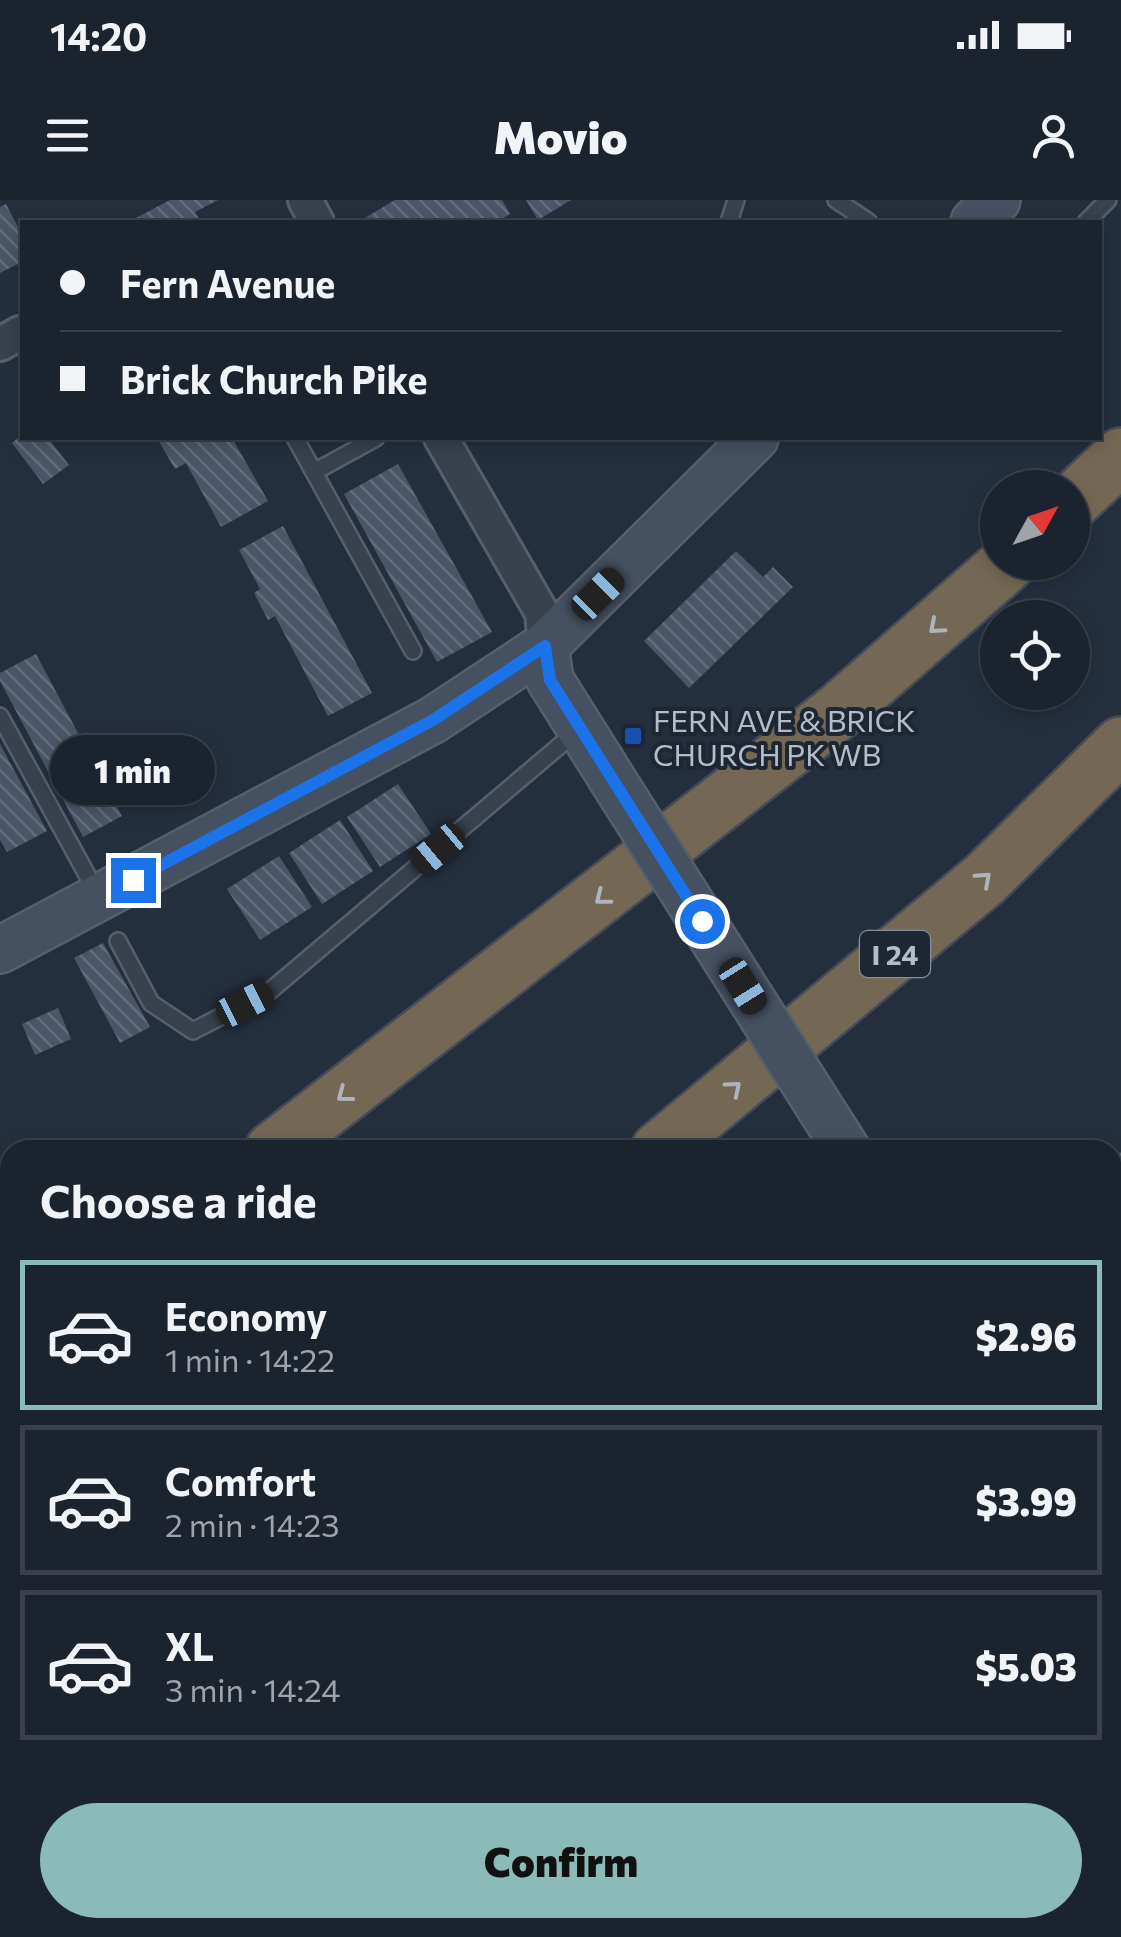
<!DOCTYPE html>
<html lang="en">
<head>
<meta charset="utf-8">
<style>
  body { margin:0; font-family:Commissioner,sans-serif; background:#282f3a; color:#f1f3f6; height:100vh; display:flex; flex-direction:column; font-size:38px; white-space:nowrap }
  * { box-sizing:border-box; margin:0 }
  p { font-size:32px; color:#a0a4aa }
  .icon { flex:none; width:55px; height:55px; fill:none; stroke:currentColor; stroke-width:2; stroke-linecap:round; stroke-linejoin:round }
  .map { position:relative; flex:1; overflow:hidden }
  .sheet { position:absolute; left:0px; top:940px; width:1122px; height:798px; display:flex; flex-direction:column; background:#1b232e; border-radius:30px 30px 0 0; box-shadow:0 5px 15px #0003,0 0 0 2px #39404a }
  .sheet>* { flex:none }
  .top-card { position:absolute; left:20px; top:20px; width:1082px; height:220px; border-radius:0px; box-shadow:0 5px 15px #0003,0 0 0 2px #39404a; display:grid; align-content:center; height:220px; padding:0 40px; background:#1b232e }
  .needle { width:65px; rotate:50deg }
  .fabs { position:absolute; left:980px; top:270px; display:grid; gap:20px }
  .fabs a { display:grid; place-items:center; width:110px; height:110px; border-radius:50%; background:#1b232e; box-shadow:0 5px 15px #0003,0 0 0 2px #39404a; font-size:50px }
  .end { position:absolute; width:45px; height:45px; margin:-22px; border:12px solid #1a73e8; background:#fff; box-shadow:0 0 0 5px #fff }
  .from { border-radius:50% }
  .bubble { position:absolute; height:70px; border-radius:35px; background:#1b232e; box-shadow:0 5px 15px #0003,0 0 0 2px #39404a; font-size:32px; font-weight:800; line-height:70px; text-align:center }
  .car { position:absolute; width:30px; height:60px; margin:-30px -15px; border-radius:12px; box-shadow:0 0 8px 2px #0007; background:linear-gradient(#222 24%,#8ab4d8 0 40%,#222 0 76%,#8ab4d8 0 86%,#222 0) }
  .top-card b { display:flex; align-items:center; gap:35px; height:95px; font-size:38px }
  .top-card b+b { border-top:2px solid #39404a }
  .top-card i { width:25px; height:25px; background:#f1f3f6 }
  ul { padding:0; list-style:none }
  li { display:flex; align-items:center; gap:30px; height:150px; margin:0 20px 15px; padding:0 20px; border:5px solid #39404a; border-radius:0px }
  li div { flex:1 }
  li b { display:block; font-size:38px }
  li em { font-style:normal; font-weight:800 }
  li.current { border-color:#8bbbb9 }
  li>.icon { width:90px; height:90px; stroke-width:1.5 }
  h2 { padding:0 40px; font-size:45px; line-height:120px }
  .action { display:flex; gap:20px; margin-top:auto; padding:20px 40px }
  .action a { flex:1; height:115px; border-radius:60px; background:#8bbbb9; color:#111; font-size:40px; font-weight:800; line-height:115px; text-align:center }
  .status { display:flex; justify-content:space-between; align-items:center; height:70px; padding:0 50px; background:#1b232e; direction:ltr }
  .status svg { height:28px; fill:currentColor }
  header { display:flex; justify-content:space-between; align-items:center; height:130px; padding:0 40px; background:#1b232e; font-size:45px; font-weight:800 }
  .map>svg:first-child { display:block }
  .building { fill:url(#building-back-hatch) }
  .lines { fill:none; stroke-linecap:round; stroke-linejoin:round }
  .lane-casing { stroke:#565f6c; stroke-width:20 }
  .street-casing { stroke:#565f6c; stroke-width:38 }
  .secondary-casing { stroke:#565f6c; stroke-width:50 }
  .highway-casing { stroke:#434c58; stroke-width:60 }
  .lane { stroke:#38414e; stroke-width:15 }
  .street { stroke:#38414e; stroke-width:32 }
  .secondary { stroke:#455061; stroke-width:45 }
  .highway { stroke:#746754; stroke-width:55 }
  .secondary-bridge-casing { stroke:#565f6c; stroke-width:50; stroke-linecap:butt }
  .secondary-bridge { stroke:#455061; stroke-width:45 }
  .oneway { stroke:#adb4bd }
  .route { stroke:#1a73e8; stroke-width:12 }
  .transit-dot { fill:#1a4fb4; stroke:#1d2632; stroke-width:4 }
  .labels { text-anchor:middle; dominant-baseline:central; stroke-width:8; stroke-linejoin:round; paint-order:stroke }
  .shield { fill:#1d2632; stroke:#868f9c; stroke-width:2.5 }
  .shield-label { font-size:28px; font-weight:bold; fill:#b3bcc9 }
  .poi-label { font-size:30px; fill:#b3bcc9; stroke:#1d2632; text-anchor:start }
</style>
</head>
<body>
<div class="status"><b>14:20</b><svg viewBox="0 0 49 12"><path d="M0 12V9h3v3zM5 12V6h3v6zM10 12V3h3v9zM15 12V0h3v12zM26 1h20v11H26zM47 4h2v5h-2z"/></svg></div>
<header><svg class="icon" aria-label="menu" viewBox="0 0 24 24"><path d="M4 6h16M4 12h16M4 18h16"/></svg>Movio<svg class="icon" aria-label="person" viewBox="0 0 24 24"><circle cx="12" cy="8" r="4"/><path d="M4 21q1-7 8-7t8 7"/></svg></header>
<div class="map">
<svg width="1121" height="1737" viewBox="0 0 1121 1737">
  <defs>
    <pattern id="building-back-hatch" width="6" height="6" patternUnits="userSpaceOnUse" patternTransform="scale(2.5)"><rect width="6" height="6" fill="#4a5667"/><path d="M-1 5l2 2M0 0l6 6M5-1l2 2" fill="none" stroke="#626c7b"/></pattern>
  </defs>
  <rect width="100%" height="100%" fill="#242f3e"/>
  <g class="building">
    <polygon points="170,0 218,0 195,12 201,22 135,22 134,19"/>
    <polygon points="395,0 502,0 510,14 497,22 358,22"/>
    <polygon points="526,0 571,0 538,20"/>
    <polygon points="6,4 22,35 22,62 0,73 0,7"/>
    <polygon points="22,235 48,238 69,265 43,284 12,243"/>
    <polygon points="157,238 232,238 268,301 221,327 186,263 175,269"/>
    <polygon points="398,264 492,432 437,462 344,294"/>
    <polygon points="283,326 372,493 328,516 275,416 268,420 254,393 260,389 239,350"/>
    <polygon points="736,351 763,377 773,367 793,387 689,488 644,441"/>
    <polygon points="36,454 122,616 83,637 0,481 0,473"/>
    <polygon points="0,544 47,631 7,652 0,640"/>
    <polygon points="398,584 431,634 380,667 347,617"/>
    <polygon points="340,620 373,671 322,704 289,653"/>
    <polygon points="279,656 312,707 260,740 227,689"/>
    <polygon points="103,743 150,827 120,843 74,758"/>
    <polygon points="58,808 71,839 35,855 22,824"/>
    <polygon points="1121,952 1121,1000 1112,1006 1112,958"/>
    <polygon points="1121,1018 1121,1061 1112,1048 1112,1023"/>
    <polygon points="1121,1110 1121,1155 1112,1160 1112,1116"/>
    <polygon points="1121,1507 1121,1571 1112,1577 1112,1512"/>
    <polygon points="1121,1586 1121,1641 1112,1628 1112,1591"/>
    <polygon points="208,1728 415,1728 421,1737 194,1737"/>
    <polygon points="758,1728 828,1728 833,1735 765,1737"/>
  </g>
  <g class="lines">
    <g class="lane-casing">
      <g id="lane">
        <polyline points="836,0 869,22"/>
        <polyline points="729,22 736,0"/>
        <polyline points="1086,22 1108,0"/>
        <polyline points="295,238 413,451"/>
        <polyline points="314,272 376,238"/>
        <polyline points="0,516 97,693"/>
        <polyline points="118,741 151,803 193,831 270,791 577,531"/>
        <polyline points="1112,1253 1121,1248"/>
        <polyline points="1112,1344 1121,1338"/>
        <polyline points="146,1728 147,1737"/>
        <polyline points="452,1728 458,1737"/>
      </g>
    </g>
    <g class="street-casing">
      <g id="street">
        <polyline points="305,0 317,22"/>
        <polyline points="0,144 20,133"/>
        <polyline points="441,238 542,413 545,446"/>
        <polyline points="51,1728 58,1737"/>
        <polyline points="882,1728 888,1737"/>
      </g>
    </g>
    <g class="secondary-casing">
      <g id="secondary">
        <polyline points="974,22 997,0"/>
        <polyline points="545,446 550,480 619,590"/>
        <polyline points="0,750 433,520 545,446 755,238"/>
        <polyline points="826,917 847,950"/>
        <polyline points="1112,1368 1121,1380"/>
        <polyline points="0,1712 10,1703"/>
      </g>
    </g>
    <g class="highway-casing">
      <g id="highway">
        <polyline points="1072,302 1121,256"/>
        <polyline points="273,950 840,510 1009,362"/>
        <polyline points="659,950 985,679 1121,545"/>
        <polyline points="0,1059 10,1056"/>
        <polyline points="0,1174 10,1167"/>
        <polyline points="0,1383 10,1379"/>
        <polyline points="0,1541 10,1532"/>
      </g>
    </g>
    <use href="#lane" class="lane"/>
    <use href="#street" class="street"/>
    <use href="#secondary" class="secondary"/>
    <use href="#highway" class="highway"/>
    <g class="secondary-bridge-casing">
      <polyline id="secondary-bridge" points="619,590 826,917"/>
    </g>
    <use href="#secondary-bridge" class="secondary-bridge"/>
  </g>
  <defs><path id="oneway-chevron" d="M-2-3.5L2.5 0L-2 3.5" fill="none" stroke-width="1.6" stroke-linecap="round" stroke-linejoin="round" transform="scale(2.5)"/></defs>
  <g class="oneway">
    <use href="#oneway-chevron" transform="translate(936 427) rotate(139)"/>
    <use href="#oneway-chevron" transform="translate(984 679) rotate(-42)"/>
    <use href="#oneway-chevron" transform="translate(602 698) rotate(142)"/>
    <use href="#oneway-chevron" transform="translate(734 888) rotate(-40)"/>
    <use href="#oneway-chevron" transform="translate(344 895) rotate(143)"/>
  </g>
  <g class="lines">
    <polyline class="route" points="133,680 433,520 545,446 550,480 702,721"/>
  </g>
  <rect class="transit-dot" x="623" y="526" width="20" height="20" rx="5"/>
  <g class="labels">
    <rect class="shield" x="860" y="731" width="70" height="46" rx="8"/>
    <g class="shield-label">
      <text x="895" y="754">I 24</text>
    </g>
    <g class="poi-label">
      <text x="653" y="519">FERN AVE &amp; BRICK<tspan x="653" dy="34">CHURCH PK WB</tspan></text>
    </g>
  </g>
</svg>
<div class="fabs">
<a><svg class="needle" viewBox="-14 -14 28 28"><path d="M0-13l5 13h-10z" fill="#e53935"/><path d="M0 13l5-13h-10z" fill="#a0a4aa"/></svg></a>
<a><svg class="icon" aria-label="locate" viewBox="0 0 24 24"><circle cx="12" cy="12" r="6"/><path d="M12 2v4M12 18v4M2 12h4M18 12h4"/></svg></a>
</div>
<i class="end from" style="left:702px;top:721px"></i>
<i class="end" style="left:133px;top:680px"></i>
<div class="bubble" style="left:50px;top:535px;width:165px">1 min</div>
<i class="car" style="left:598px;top:394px;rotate:45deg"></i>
<i class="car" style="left:438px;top:649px;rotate:230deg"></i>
<i class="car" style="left:743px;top:786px;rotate:148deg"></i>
<i class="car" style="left:245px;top:804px;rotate:63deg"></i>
<div class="top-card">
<b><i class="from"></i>Fern Avenue</b>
<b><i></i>Brick Church Pike</b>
</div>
<section class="sheet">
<h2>Choose a ride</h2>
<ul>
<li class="current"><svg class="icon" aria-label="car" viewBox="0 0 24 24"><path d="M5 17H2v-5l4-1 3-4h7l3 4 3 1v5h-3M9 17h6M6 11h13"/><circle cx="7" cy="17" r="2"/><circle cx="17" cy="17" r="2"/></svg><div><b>Economy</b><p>1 min · 14:22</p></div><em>$2.96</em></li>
<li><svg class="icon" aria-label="car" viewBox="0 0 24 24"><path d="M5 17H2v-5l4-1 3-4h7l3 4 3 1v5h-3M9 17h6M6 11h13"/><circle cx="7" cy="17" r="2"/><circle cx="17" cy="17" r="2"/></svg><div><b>Comfort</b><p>2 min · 14:23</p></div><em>$3.99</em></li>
<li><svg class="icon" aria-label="car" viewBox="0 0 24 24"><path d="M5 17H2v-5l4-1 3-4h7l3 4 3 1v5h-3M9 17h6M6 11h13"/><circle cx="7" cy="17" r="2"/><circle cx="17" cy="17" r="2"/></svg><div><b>XL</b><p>3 min · 14:24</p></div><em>$5.03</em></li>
</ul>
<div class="action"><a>Confirm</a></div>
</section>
</div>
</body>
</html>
